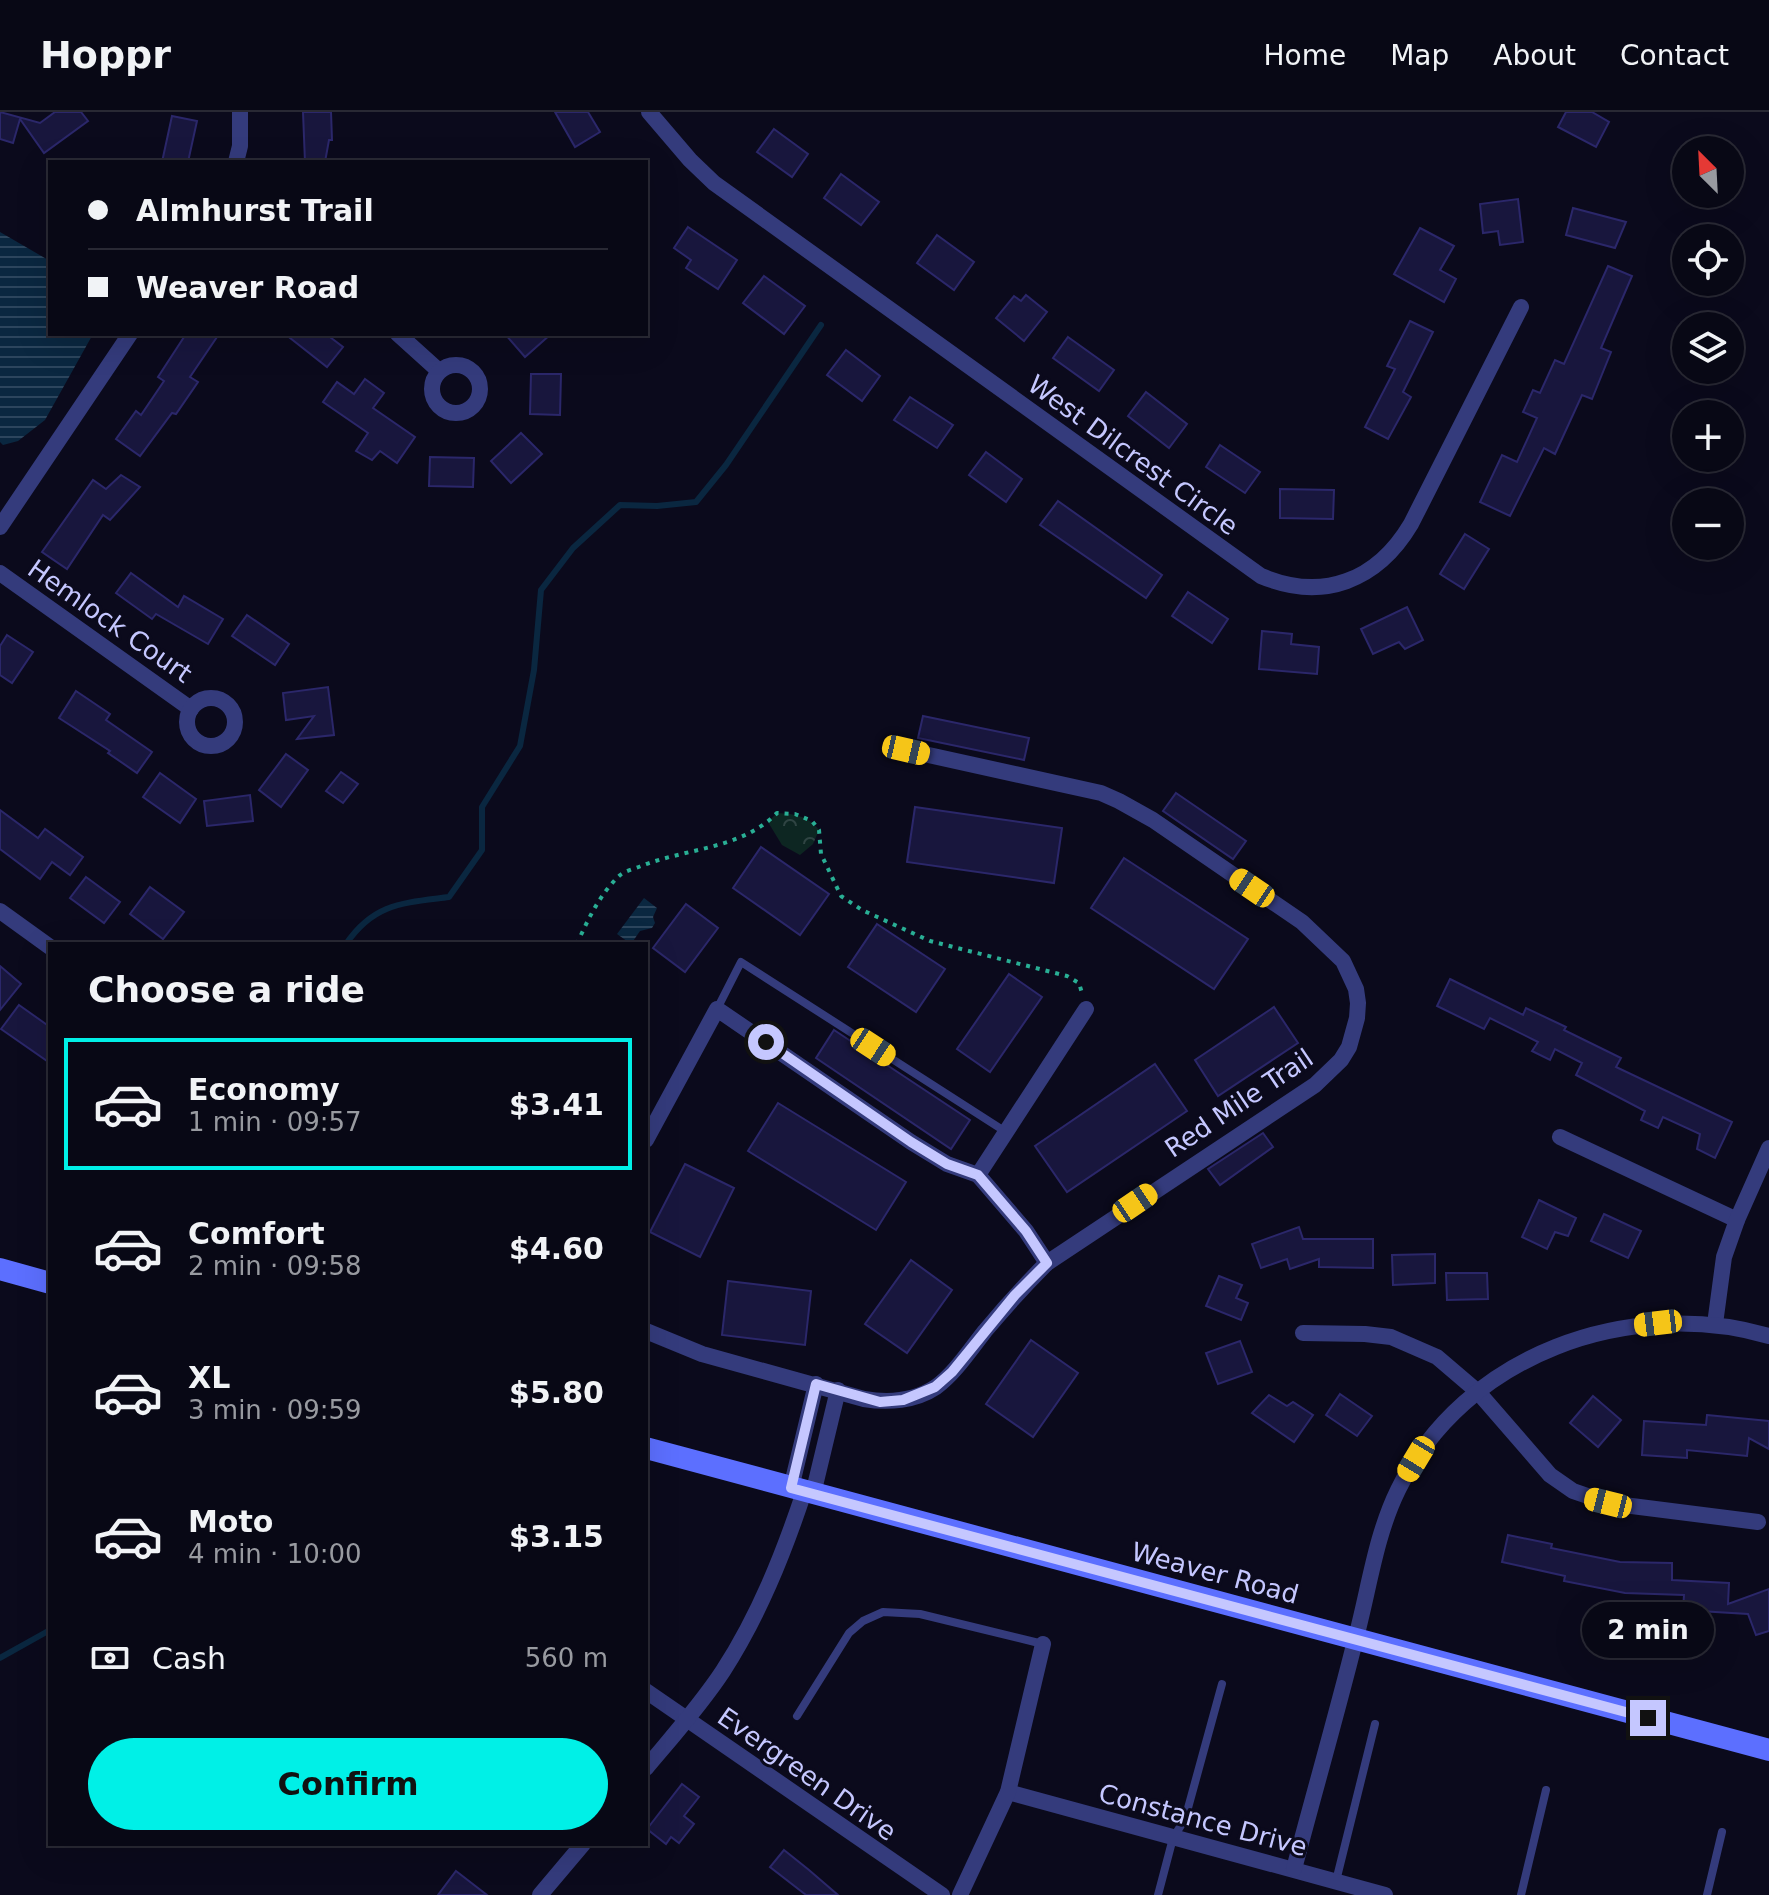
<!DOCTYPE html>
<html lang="en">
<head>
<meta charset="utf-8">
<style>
  body { margin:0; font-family:"DejaVu Sans",sans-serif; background:#11111e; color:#f1f3f6; height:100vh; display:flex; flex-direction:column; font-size:30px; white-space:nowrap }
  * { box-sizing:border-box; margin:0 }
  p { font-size:26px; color:#989aa0 }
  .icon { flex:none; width:44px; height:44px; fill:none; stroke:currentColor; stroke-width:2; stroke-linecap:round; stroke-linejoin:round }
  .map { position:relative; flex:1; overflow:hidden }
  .details { position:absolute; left:48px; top:830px; width:600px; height:904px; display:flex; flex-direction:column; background:#080815; border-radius:0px; box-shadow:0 8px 32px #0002,0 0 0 2px #292934 }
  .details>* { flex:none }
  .guide { position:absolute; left:48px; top:48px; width:600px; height:176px; border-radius:0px; box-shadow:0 8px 32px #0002,0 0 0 2px #292934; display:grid; align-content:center; height:176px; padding:0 40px; background:#080815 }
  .needle { width:52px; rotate:336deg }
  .buttons { position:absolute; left:1672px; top:24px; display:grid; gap:16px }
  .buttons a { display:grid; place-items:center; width:72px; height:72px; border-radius:50%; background:#080815; box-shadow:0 8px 32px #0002,0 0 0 2px #292934; font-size:40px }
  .end { position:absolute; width:36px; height:36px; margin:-18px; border:10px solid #c5c7ff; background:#111; box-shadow:0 0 0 4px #111 }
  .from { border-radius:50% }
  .bubble { position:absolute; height:56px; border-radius:28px; background:#080815; box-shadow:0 8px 32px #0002,0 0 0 2px #292934; font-size:26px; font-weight:700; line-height:56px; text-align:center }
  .car { position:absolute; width:24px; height:48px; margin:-24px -12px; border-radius:10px; box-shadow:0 0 6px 2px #0007; background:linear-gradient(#f5c518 24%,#345 0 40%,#f5c518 0 76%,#345 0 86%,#f5c518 0) }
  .guide b { display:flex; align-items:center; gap:28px; height:76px; font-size:30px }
  .guide b+b { border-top:2px solid #292934 }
  .guide i { width:20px; height:20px; background:#f1f3f6 }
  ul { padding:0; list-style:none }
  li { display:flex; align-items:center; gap:24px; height:132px; margin:0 16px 12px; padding:0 24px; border:4px solid transparent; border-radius:0px }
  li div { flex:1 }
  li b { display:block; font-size:30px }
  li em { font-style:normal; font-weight:700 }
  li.selected { border-color:#00f0e7 }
  li>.icon { width:72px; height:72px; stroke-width:1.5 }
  h2 { padding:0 40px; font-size:36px; line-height:96px }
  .pay { display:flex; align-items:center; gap:20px; height:88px; padding:0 40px; font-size:30px }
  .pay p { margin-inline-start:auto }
  .button { display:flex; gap:16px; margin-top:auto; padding:16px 40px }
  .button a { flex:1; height:92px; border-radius:48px; background:#00f0e7; color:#111; font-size:32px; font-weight:700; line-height:92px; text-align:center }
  header { display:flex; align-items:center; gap:48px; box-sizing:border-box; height:112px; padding:0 40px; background:#080815; border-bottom:2px solid #292934 }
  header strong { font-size:38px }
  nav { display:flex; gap:44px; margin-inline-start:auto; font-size:28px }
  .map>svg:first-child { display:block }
  .park { fill:url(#park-crowns) }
  .water { fill:url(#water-rules) }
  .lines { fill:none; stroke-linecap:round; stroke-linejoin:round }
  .stream { stroke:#0a2740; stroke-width:6 }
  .building { fill:#18163d; stroke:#2b276a; stroke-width:2 }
  .path { stroke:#29af95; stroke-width:4; stroke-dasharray:4 6; stroke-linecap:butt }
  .lane { stroke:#343b7c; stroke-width:8 }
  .street { stroke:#343b7c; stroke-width:16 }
  .secondary { stroke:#5c6fff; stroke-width:22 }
  .route { stroke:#c5c7ff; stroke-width:10 }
  .labels { text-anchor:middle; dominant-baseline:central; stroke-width:6; stroke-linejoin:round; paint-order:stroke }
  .street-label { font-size:26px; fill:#c5c7ff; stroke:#0b0a1c }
</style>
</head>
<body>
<header>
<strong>Hoppr</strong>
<nav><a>Home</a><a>Map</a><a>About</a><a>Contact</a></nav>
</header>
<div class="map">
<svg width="1769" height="1783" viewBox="0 0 1769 1783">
  <defs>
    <pattern id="park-crowns" width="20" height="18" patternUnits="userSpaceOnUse" patternTransform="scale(2)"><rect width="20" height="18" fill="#0d2622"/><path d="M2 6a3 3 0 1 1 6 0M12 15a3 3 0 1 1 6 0" fill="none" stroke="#2f4443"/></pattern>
    <pattern id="water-rules" width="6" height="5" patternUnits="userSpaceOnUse" patternTransform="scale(2)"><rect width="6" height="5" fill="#0a2740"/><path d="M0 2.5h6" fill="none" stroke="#2c455d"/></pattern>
  </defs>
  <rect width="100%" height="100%" fill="#0b0a1c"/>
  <path class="park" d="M 777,701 C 795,702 808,704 819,718 L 813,732 L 800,743 L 782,733 L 768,710 Z"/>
  <g class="water">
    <polygon points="0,120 50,149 50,222 93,222 45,308 18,329 3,333 0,330"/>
    <polygon points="644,786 657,796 653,805 655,811 652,816 640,819 631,832 617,822"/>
  </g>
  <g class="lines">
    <g class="stream">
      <path d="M 346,832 C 374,791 403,791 449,785 L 482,738 L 482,695 L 520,634 L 534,558 L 541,478 L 573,436 L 620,393 L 657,394 L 696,390 L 726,353 L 821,213"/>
      <polyline points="0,1546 50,1518"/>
    </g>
  </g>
  <g class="building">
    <polygon points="0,0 40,11 55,0 81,0 88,9 44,41 20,7 13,31 0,27"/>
    <polygon points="303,0 331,0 332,28 329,28 325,50 305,50"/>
    <polygon points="555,0 588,0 600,20 575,35"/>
    <polygon points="1566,0 1592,0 1609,10 1596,35 1558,15"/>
    <polygon points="172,4 197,9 188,50 162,50"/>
    <polygon points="774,17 808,42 792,65 757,40"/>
    <polygon points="841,62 879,90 861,113 824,86"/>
    <polygon points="1518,87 1523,130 1500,133 1498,119 1483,121 1480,92"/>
    <polygon points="1573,96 1626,110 1615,136 1566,123"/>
    <polygon points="688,115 737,148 718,177 686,156 691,148 674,136"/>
    <polygon points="1420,116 1454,134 1440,158 1456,167 1444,190 1394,162"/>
    <polygon points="937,123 974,150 954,178 917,151"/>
    <polygon points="1608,154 1632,164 1601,236 1611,240 1592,287 1582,283 1555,342 1544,336 1510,404 1480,390 1502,343 1517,350 1537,306 1523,300 1533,278 1540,281 1555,248 1564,252"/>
    <polygon points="764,164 805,194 784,222 743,191"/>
    <polygon points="1026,183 1047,200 1024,229 996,206 1014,184 1021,189"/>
    <polygon points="1410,209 1433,220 1403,280 1411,285 1388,327 1365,315 1395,257 1387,254"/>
    <polygon points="186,222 219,222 190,265 198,270 176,302 172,301 140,344 116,327 136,299 141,303 164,269 158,265"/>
    <polygon points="285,222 326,222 343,235 327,255"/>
    <polygon points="505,222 551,222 525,245"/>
    <polygon points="1068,225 1114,258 1099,279 1053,246"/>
    <polygon points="846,238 880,264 862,289 827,263"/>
    <polygon points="531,262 561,262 560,303 530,302"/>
    <polygon points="365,267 384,281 373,296 415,325 397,351 380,339 372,348 356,339 368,321 323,290 337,270 354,282"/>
    <polygon points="1146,280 1187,312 1169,336 1128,304"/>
    <polygon points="910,285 953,313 937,336 894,308"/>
    <polygon points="521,321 542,342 511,371 491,349"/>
    <polygon points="1220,333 1260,360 1245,381 1206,355"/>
    <polygon points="986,340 1022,367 1006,390 969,363"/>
    <polygon points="430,345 474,346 473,375 429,374"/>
    <polygon points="121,363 140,375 110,408 103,403 67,457 42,440 93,368 106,377"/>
    <polygon points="1280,377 1334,378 1333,407 1280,406"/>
    <polygon points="1058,389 1162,463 1146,486 1040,413"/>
    <polygon points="1465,422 1489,437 1464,477 1440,462"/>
    <polygon points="131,461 178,495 184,484 223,507 208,532 156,502 152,507 116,481"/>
    <polygon points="1188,480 1228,507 1212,531 1172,504"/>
    <polygon points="1407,495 1423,528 1405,537 1399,530 1373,542 1361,517"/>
    <polygon points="247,503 289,532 275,553 232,524"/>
    <polygon points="1262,519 1292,522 1291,532 1319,535 1317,562 1259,557"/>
    <polygon points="7,523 33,540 12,571 0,563 0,534"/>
    <polygon points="328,575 334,623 297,627 314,604 286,608 283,581"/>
    <polygon points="76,579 110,602 106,608 152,640 137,661 108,641 110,639 59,606"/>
    <polygon points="923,604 1029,626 1024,648 918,626"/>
    <polygon points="286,642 308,658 281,695 259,678"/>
    <polygon points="341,660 358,672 343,691 326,679"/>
    <polygon points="160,661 196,687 180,711 143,685"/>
    <polygon points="1176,681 1246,729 1233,747 1163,699"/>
    <polygon points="250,683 253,709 207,714 204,689"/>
    <polygon points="915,695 1062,716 1054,771 907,750"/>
    <polygon points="0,698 38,726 45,717 83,745 70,763 52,750 40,767 0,737"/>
    <polygon points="761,735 829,782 800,823 733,776"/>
    <polygon points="1124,746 1248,827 1214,877 1091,796"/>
    <polygon points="86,765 120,790 104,811 70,786"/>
    <polygon points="150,775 184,800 163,827 130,802"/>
    <polygon points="686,792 718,816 685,860 653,836"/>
    <polygon points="877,812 945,857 916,900 848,855"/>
    <polygon points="0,854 21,872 0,898"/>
    <polygon points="1009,862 1042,885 990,960 957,937"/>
    <polygon points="1450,867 1523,903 1526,896 1566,915 1564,918 1621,946 1616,955 1732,1010 1715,1046 1697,1037 1700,1022 1663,1005 1658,1016 1641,1008 1645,999 1576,963 1582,951 1555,937 1550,948 1532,939 1538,930 1490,906 1484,917 1437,894"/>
    <polygon points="19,893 50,915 50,951 1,917"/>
    <polygon points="1274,895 1298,931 1218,984 1195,948"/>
    <polygon points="834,918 970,1008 951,1037 816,946"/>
    <polygon points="1155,952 1187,999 1067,1080 1035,1034"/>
    <polygon points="778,991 906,1070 876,1118 748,1039"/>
    <polygon points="1263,1021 1273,1035 1220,1073 1208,1057"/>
    <polygon points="685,1052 734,1076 700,1145 650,1120"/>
    <polygon points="1539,1088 1576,1106 1568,1124 1555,1120 1547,1137 1522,1125"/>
    <polygon points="1604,1102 1641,1119 1628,1146 1591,1129"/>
    <polygon points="1299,1115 1303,1127 1373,1127 1373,1156 1319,1155 1319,1147 1290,1157 1287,1147 1261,1156 1252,1132"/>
    <polygon points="1435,1142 1435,1171 1393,1173 1392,1143"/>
    <polygon points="911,1148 952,1178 907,1241 865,1212"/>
    <polygon points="1446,1161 1487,1161 1488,1187 1447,1188"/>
    <polygon points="1219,1164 1242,1173 1236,1186 1248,1191 1241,1208 1206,1194"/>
    <polygon points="728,1169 811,1179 805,1233 722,1223"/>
    <polygon points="1031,1228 1078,1261 1033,1325 986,1292"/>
    <polygon points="1240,1229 1252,1260 1218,1272 1206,1241"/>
    <polygon points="1340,1282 1372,1304 1357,1324 1326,1303"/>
    <polygon points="1269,1283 1287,1294 1293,1290 1313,1303 1294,1330 1252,1301"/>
    <polygon points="1593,1284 1621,1308 1598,1335 1570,1311"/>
    <polygon points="1707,1303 1769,1309 1769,1337 1749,1326 1747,1344 1687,1338 1687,1346 1642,1343 1644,1309 1706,1313"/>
    <polygon points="1508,1423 1552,1432 1551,1436 1620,1450 1672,1451 1672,1468 1729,1471 1728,1492 1769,1477 1769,1519 1756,1523 1748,1502 1683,1498 1684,1483 1625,1481 1564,1469 1565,1464 1502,1450"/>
    <polygon points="682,1672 699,1685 684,1704 694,1712 679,1731 671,1725 666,1732 647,1717"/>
    <polygon points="784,1738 809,1758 838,1783 806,1783 770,1755"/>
    <polygon points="456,1759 487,1783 438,1783"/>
  </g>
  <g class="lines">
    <path class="path" d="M 577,832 C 587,809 600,782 619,764 C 624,759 634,757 641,754 C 687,736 742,737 777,701 L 795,702 L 812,709 L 819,718 L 821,742 L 841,784 L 862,798 L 930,829 L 1067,864 L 1079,871 L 1082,881"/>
    <g class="lane">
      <polyline points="717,897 741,850 1006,1020"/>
      <polyline points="797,1604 849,1521 863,1509 883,1500 920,1502 1043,1532"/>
      <polyline points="1336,1769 1375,1612"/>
      <polyline points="1158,1783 1173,1726 1185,1707 1222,1572"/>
      <polyline points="1521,1783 1546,1678"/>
      <polyline points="1707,1783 1722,1720"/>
    </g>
    <g class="street">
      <path d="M 649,0 L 690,48 L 714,71 L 1261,464 C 1323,490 1377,469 1411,412 L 1521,195"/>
      <polyline points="236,50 240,34 240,0"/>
      <polyline points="398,222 439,259"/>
      <circle cx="456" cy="277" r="24"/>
      <polyline points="0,415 130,222"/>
      <polyline points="0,461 191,597"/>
      <circle cx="211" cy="610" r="24"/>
      <polyline points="0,799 50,835"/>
      <polyline points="1560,1025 1737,1108"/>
      <polyline points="646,1028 717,897 911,1030 947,1052 978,1063 1026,1119 1047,1151"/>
      <polyline points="978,1063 1086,897"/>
      <polyline points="1715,1212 1724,1145 1737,1108 1769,1036"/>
      <path d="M 646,1219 L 702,1242 L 864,1287 C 888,1291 915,1289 936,1275 C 955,1261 970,1238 985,1219 C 1005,1195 1025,1173 1047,1151 L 1315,973 L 1341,948 L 1349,935 L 1357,906 L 1358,891 L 1356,877 L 1343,849 L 1302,810 L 1153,708 L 1119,689 L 1101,681 L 906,638"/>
      <polyline points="1303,1221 1365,1222 1391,1225 1437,1245 1478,1280 1550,1363 1573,1379 1608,1391 1758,1410"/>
      <polyline points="791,1376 816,1272"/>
      <polyline points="813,1382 838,1278"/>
      <polyline points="646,1579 942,1783"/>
      <path d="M 646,1656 C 672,1625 700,1594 723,1559 C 759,1503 783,1443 804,1380"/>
      <polyline points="1008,1680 1385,1783"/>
      <path d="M 1294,1757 C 1314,1681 1336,1605 1355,1529 C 1369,1478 1375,1425 1398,1378 C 1464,1242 1629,1184 1769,1224"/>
      <polyline points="540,1783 583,1732"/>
      <polyline points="960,1783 1008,1680 1043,1532"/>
    </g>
    <g class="secondary">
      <polyline points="0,1157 50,1171"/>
      <polyline points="646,1336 1769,1638"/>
    </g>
  </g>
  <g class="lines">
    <polyline class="route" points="766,930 911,1030 947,1052 978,1063 1026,1119 1047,1151 1015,1183 952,1260 935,1275 903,1288 880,1290 816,1272 791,1376 1648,1606"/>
  </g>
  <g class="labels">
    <g class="street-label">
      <text transform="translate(1133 343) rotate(36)">West Dilcrest Circle</text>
      <text transform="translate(110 509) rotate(35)">Hemlock Court</text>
      <text transform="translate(1239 991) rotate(-34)">Red Mile Trail</text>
      <text transform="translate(1215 1461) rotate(15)">Weaver Road</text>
      <text transform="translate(807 1662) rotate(35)">Evergreen Drive</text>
      <text transform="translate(1203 1708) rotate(15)">Constance Drive</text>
    </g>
  </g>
</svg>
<div class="buttons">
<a><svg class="needle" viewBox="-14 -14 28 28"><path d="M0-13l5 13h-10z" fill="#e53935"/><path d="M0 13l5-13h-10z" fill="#989aa0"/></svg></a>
<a><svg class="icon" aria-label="locate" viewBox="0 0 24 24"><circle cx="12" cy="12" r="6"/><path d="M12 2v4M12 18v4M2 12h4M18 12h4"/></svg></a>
<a><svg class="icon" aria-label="layers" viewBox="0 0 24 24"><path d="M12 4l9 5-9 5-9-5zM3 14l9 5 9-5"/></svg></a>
<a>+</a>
<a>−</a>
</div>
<i class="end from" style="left:766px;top:930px"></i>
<i class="end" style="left:1648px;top:1606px"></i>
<div class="bubble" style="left:1582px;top:1490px;width:132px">2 min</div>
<i class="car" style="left:906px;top:638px;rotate:103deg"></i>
<i class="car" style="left:1252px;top:776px;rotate:304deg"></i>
<i class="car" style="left:873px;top:935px;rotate:123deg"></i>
<i class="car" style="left:1135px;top:1091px;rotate:56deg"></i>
<i class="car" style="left:1658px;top:1211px;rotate:263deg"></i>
<i class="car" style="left:1416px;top:1347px;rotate:211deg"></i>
<i class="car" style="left:1608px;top:1391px;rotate:284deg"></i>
<div class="guide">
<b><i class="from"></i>Almhurst Trail</b>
<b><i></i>Weaver Road</b>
</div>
<section class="details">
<h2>Choose a ride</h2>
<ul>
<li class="selected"><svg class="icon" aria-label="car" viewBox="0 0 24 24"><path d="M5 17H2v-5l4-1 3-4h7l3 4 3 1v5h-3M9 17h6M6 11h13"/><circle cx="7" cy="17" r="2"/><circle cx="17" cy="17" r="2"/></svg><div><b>Economy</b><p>1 min · 09:57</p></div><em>$3.41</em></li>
<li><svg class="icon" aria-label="car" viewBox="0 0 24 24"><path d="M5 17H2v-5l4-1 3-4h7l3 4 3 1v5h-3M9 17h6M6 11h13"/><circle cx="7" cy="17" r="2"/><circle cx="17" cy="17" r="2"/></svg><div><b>Comfort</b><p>2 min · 09:58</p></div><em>$4.60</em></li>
<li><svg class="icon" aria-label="car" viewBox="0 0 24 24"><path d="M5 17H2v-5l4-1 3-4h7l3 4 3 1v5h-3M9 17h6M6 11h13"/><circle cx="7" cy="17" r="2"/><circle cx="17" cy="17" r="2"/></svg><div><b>XL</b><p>3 min · 09:59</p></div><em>$5.80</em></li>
<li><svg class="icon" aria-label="car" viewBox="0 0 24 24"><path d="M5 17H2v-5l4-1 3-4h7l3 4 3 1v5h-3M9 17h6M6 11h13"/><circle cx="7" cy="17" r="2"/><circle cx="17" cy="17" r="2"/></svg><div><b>Moto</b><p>4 min · 10:00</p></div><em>$3.15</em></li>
</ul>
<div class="pay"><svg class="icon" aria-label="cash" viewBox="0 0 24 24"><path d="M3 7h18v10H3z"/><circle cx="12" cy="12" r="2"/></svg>Cash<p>560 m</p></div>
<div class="button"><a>Confirm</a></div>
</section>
</div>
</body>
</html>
